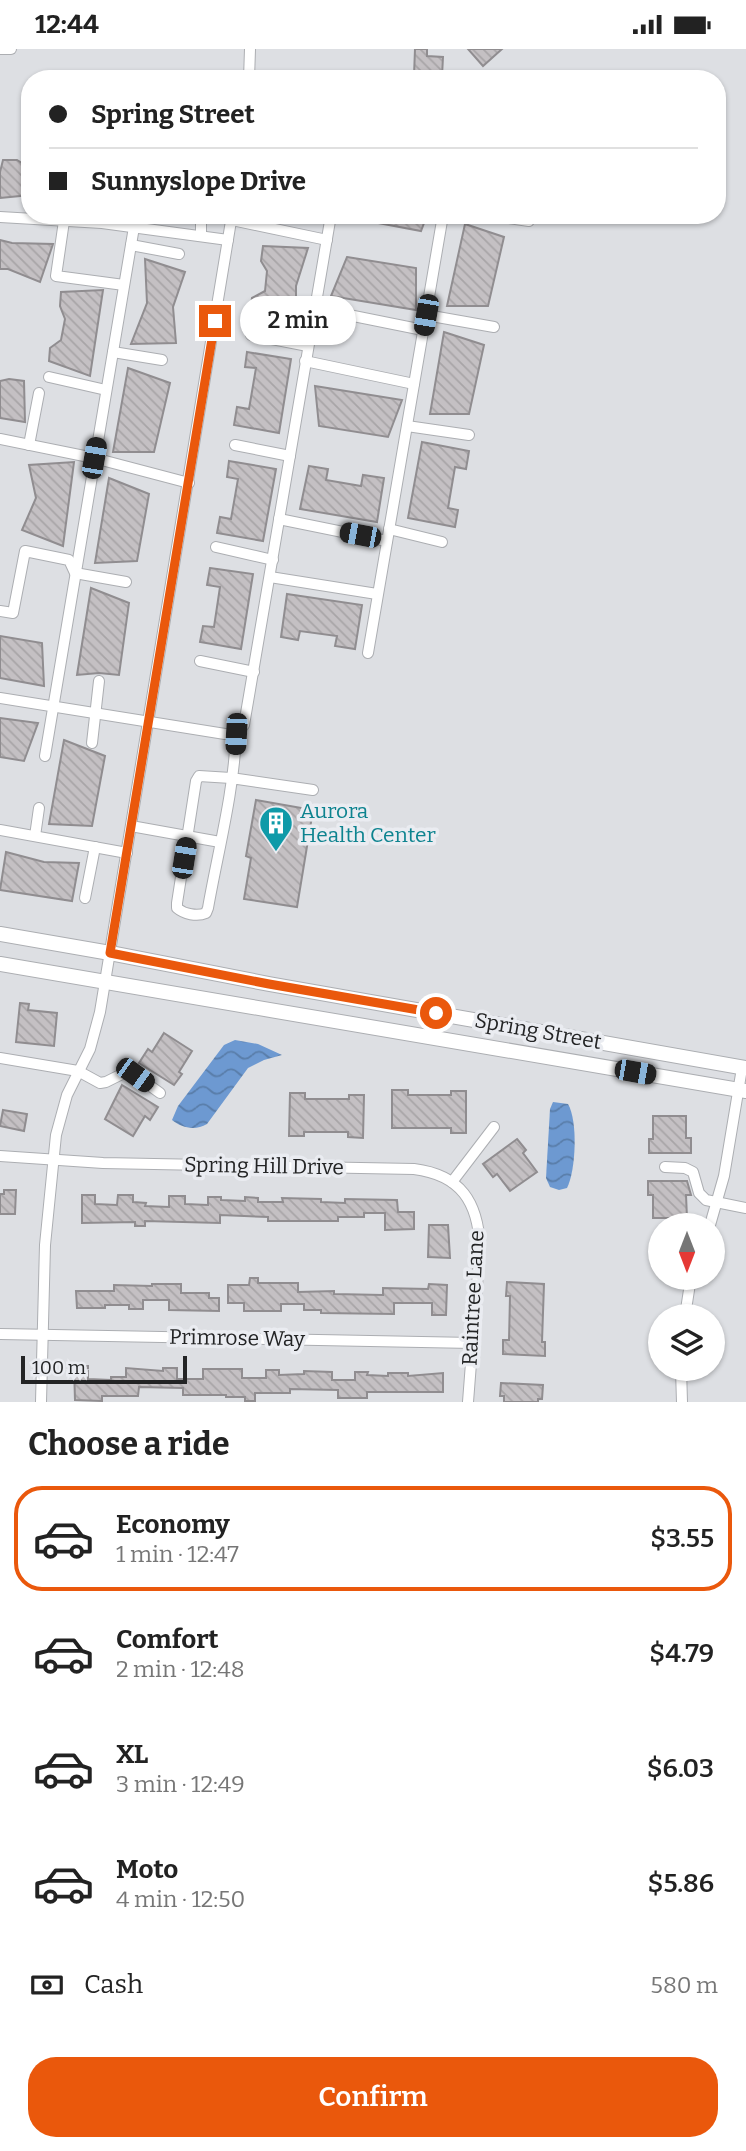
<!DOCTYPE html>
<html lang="en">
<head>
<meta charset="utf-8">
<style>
  body { margin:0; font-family:Bitter,serif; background:#f2f2f2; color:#222; height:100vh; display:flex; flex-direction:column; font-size:26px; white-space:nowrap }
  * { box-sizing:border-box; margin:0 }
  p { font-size:23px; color:#767676 }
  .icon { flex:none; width:38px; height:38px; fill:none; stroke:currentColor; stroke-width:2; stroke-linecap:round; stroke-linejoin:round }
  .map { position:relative; height:1353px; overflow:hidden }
  .panel { display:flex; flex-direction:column; background:#fff; flex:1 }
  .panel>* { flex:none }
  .banner { position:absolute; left:21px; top:21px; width:705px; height:154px; border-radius:28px; box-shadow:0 2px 5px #0004; display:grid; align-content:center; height:154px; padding:0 28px; background:#fff }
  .needle { width:46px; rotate:180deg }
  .fabs { position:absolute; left:648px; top:1164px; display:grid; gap:14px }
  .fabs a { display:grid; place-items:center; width:77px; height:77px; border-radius:50%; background:#fff; box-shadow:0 2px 5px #0004; font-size:35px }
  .scale { position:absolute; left:21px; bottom:18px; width:166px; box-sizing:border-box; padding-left:7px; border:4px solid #232425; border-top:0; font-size:19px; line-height:24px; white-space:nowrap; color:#232425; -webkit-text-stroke:5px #eaecf1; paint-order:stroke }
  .end { position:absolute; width:32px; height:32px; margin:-16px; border:9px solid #ea580c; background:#fff; box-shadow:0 0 0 4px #fff }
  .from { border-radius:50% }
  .bubble { position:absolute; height:49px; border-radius:24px; background:#fff; box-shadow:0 2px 5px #0004; font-size:23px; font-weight:600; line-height:49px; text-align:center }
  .car { position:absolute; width:21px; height:42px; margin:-21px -10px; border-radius:9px; box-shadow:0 0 5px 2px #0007; background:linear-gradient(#222 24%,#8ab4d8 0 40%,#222 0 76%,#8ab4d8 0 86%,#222 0) }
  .banner b { display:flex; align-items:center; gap:24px; height:66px; font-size:26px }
  .banner b+b { border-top:2px solid #e0e0e0 }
  .banner i { width:18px; height:18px; background:#222 }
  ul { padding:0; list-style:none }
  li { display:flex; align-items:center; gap:21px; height:105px; margin:0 14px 10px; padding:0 14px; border:4px solid transparent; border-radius:28px }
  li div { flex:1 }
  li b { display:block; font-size:26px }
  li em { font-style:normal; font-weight:600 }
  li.selected { border-color:#ea580c }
  li>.icon { width:63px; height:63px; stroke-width:1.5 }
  h2 { padding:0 28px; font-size:32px; line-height:84px }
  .pay { display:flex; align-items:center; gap:18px; height:77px; padding:0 28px; font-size:26px }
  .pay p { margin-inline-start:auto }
  .cta { display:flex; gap:14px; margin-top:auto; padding:14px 28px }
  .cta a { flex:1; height:80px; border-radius:28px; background:#ea580c; color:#fff; font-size:28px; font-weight:600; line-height:80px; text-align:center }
  .status { display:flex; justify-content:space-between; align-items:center; height:49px; padding:0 35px; background:#fff; direction:ltr }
  .status svg { height:19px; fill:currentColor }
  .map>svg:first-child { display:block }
  .water { fill:url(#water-waves) }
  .building { fill:url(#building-back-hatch); stroke:#908d90; stroke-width:2 }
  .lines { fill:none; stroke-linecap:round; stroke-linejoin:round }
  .minor-casing { stroke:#acaeb2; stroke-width:12 }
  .major-casing { stroke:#acaeb2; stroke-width:16 }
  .minor { stroke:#fff; stroke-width:10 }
  .major { stroke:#fff; stroke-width:14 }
  .route { stroke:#ea580c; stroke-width:9 }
  .labels { text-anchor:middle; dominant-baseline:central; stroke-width:7; stroke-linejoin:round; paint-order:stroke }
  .culture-label { font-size:21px; fill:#0d838f; stroke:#eaecf1; text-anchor:start }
  .street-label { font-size:21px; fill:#232425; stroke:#eaecf1 }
</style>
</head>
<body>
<div class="status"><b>12:44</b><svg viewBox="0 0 49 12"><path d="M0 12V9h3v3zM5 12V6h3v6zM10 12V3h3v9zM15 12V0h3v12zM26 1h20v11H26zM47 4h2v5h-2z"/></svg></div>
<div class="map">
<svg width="746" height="1353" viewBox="0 0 746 1353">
  <defs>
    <pattern id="water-waves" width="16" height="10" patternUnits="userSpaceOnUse" patternTransform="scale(1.75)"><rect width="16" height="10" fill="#6d99d1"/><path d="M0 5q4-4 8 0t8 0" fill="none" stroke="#597da9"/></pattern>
    <pattern id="building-back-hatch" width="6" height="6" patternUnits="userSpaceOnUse" patternTransform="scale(1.75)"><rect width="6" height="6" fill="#c4c0c3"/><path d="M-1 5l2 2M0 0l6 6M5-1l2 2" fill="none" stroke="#a8a5a7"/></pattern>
  </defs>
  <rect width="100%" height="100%" fill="#dddfe3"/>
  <g class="water">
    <path d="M 235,991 L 258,995 L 282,1006 L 264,1011 L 248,1019 L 207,1075 C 195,1082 182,1079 172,1071 L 178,1057 L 224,996 Z"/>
    <path d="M 553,1053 L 568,1055 C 578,1072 576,1121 567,1139 L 559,1141 L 550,1138 L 546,1129 L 550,1060 Z"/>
  </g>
  <g class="building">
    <polygon points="415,0 427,0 427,7 443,8 442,27 414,27"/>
    <polygon points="468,0 502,0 483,17"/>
    <polygon points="3,111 17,111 30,119 30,146 0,149 0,123"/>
    <polygon points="363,166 427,166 421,182 362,171"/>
    <polygon points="465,175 504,188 488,257 447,257"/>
    <polygon points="0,191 12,194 53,195 40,233 8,220 0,220"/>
    <polygon points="263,197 308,199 296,237 296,279 250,264 252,249 265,242 267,222 261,212"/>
    <polygon points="347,208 416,219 416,261 331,247"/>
    <polygon points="145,210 185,223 173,258 176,294 131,295 147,254"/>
    <polygon points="103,241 90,327 49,312 50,299 61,291 65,270 60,257 61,243"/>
    <polygon points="444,283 484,296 469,365 430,365"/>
    <polygon points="247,303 291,310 279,384 234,376 237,358 249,360 256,319 245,318"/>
    <polygon points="128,319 170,334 154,403 113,403"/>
    <polygon points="9,330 24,332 25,373 0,369 0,332"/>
    <polygon points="315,337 402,351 388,388 319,377"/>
    <polygon points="422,393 469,402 466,420 455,418 448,459 458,461 455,478 408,469"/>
    <polygon points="229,412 276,420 263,492 217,484 220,468 231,470 238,430 227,428"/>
    <polygon points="74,413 63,497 22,481 36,449 29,416"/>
    <polygon points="309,417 328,420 326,431 361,437 363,426 384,429 377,473 300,460"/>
    <polygon points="109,429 149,445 137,512 95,514"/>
    <polygon points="210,519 253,525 241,600 200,593 203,577 214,578 220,538 207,536"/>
    <polygon points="91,539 129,554 119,626 99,624 77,626"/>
    <polygon points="287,545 362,556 355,600 335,597 337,587 300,582 298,591 281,588"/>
    <polygon points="0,587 42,594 44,637 0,629"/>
    <polygon points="0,669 38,674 24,712 0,708"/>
    <polygon points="64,691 105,707 92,777 49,775"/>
    <polygon points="256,751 313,761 297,858 244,850 251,809 246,807"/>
    <polygon points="6,803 44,813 79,814 72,852 0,841"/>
    <polygon points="20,954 29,955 28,961 57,964 54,997 16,993"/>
    <polygon points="164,984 192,1002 179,1023 182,1025 174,1036 139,1014 148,1000 152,1003"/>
    <polygon points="122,1036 158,1058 150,1071 145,1067 133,1087 105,1070"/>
    <polygon points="392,1041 408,1041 408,1046 451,1046 451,1042 466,1042 466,1084 451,1084 451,1079 392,1079"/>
    <polygon points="290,1044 305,1044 305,1050 349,1050 349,1046 364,1046 363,1089 348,1088 348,1083 304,1083 304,1087 289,1087"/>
    <polygon points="3,1061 27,1065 24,1082 0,1077"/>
    <polygon points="653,1067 686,1067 686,1089 691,1089 691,1104 649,1104 649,1090 653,1090"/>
    <polygon points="517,1090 526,1101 523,1104 537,1123 510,1142 497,1125 493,1128 483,1115"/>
    <polygon points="648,1132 687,1132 691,1146 686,1146 687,1169 653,1169 653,1146 648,1146"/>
    <polygon points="4,1141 16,1141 15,1165 0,1165 0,1145 4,1145"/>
    <polygon points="82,1146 95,1146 95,1155 117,1156 118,1146 133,1146 133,1153 146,1154 145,1157 169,1158 169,1147 185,1147 185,1155 208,1156 208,1148 221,1148 221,1151 245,1152 245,1148 258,1149 258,1153 283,1153 282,1149 321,1150 321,1153 345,1154 345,1150 397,1151 398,1163 414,1163 414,1180 385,1181 385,1164 364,1164 364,1168 338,1168 338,1172 268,1172 268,1168 220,1166 220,1174 145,1172 145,1177 135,1177 135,1173 82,1174"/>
    <polygon points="429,1176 448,1176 450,1209 428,1208"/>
    <polygon points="250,1229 258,1229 258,1234 298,1234 298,1243 334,1242 334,1245 383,1246 383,1239 428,1240 429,1235 447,1236 446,1266 432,1266 432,1254 394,1254 394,1265 321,1264 321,1261 304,1261 304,1255 281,1255 281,1262 244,1262 244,1254 228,1254 228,1236 249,1236"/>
    <polygon points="507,1233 544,1235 542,1293 545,1293 545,1307 503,1305 503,1291 509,1291 510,1247 506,1247"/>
    <polygon points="152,1235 181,1235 181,1244 209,1244 209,1249 219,1249 219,1262 169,1261 169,1251 143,1251 143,1260 129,1260 129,1256 105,1256 105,1259 77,1259 76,1242 114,1242 114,1236 152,1237"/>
    <polygon points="74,1317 88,1317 88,1330 111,1331 111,1328 126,1328 126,1319 163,1322 163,1319 177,1319 177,1330 203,1330 203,1320 242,1320 242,1329 266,1329 266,1321 279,1321 279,1326 304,1325 304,1322 332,1323 332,1331 355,1331 355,1323 368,1323 367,1326 388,1327 388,1324 408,1324 408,1327 443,1324 443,1343 367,1343 367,1349 338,1349 338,1341 290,1340 290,1344 255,1344 255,1352 245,1352 245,1348 226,1348 226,1346 183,1346 183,1339 139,1338 138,1347 102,1347 102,1352 75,1351"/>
    <polygon points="501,1334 543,1336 542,1350 538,1350 538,1353 504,1353 504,1347 500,1347"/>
  </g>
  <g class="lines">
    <g class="minor-casing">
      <g id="minor">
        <polyline points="0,0 11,0"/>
        <polyline points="249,30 250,0"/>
        <polyline points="201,166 201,187"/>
        <polyline points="488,166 529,172"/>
        <polyline points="0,168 102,174 228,191"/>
        <polyline points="232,171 327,191"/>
        <polyline points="64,172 56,227 124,236"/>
        <polyline points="131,196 179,205"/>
        <polyline points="314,259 423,281"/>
        <polyline points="426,266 494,278"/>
        <polyline points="251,286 308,297"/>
        <polyline points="113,303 162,311"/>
        <polyline points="305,312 414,335"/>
        <polyline points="49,328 106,341"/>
        <polyline points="407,377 469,386"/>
        <polyline points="0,390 94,409 189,434"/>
        <polyline points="29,396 39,344"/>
        <polyline points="235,396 290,407"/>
        <polyline points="279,470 387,492"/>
        <polyline points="389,480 442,493"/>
        <polyline points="216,498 273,511"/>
        <polyline points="270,528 377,545"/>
        <polyline points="0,562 13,564 25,502 69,511 75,524 126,533"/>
        <polyline points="368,604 443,166"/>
        <polyline points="200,612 254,623"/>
        <polyline points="0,649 225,685 236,685 244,676 331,166"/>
        <path d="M 236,685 C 234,743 218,802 208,859 L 206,864 C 197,868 184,865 177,859 L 177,854 L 196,732 L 199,727 L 231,729 L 313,741"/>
        <polyline points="92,694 99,632"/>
        <polyline points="45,707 134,178"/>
        <polyline points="131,777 220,793"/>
        <polyline points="0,781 127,804"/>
        <polyline points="35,787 39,759"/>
        <polyline points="85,849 95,798"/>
        <polyline points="0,1009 78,1022 100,1034 106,1033 124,1024 135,1026 160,1044"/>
        <path d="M 0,1107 L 103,1114 L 414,1120 C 461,1126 478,1153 480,1198 L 468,1353"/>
        <polyline points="665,1118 685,1119 693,1123 699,1144 706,1151 746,1159"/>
        <polyline points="452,1133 494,1078"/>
        <polyline points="710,1176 724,1127 742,1019"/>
        <polyline points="685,1267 691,1228"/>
        <polyline points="0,1285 473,1294"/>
        <polyline points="681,1320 682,1353"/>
        <polyline points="41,1353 45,1196 56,1086 67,1046 90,1000 100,963 232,166"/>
      </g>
    </g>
    <g class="major-casing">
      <g id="major">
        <polyline points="0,885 110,904 269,935 746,1019"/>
        <polyline points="0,915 746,1042"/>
      </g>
    </g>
    <use href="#minor" class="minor"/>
    <use href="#major" class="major"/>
  </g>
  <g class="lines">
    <polyline class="route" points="215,272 110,904 269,935 436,964"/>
  </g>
  <defs>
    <g id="building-pin" transform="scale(1.75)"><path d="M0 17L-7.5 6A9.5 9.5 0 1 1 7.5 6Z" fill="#0f9aa8" stroke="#eaecf1"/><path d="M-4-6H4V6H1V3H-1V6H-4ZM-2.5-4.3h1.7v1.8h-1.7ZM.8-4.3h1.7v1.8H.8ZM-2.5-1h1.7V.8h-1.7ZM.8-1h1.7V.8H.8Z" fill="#fff"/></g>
  </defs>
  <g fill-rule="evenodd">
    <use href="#building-pin" x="276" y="774"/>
  </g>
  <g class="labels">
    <g class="culture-label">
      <text x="300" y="762">Aurora<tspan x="300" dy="24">Health Center</tspan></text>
    </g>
    <g class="street-label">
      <text transform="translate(538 982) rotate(10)">Spring Street</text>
      <text transform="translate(264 1117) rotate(1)">Spring Hill Drive</text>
      <text transform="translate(473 1249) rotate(-87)">Raintree Lane</text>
      <text transform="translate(237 1289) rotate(1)">Primrose Way</text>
    </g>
  </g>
</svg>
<div class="fabs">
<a><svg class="needle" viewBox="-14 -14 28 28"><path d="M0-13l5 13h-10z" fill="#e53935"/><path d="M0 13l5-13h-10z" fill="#767676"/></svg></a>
<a><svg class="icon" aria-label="layers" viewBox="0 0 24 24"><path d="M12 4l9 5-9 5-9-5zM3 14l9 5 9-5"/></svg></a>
</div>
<div class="scale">100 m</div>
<i class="end from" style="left:436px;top:964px"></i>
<i class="end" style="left:215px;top:272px"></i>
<div class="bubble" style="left:240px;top:247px;width:116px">2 min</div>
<i class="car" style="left:426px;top:266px;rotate:190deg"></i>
<i class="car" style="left:94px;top:409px;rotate:10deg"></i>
<i class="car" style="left:360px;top:486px;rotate:281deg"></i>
<i class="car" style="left:236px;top:685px;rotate:183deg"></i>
<i class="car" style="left:184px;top:809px;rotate:9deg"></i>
<i class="car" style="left:635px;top:1023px;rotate:100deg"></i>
<i class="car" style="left:135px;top:1026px;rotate:126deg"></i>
<div class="banner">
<b><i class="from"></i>Spring Street</b>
<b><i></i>Sunnyslope Drive</b>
</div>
</div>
<section class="panel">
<h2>Choose a ride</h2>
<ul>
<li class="selected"><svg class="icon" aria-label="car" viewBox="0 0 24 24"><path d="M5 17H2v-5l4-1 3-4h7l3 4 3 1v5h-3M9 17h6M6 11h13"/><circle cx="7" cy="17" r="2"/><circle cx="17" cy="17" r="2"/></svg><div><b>Economy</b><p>1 min · 12:47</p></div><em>$3.55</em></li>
<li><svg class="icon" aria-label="car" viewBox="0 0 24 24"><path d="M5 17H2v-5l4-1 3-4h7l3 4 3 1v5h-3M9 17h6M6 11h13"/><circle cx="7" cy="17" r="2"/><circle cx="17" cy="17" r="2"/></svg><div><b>Comfort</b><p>2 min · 12:48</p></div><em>$4.79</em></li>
<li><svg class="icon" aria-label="car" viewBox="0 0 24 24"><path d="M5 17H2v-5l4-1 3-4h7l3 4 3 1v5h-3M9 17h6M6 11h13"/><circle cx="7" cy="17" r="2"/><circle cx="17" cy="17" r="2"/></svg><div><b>XL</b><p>3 min · 12:49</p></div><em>$6.03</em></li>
<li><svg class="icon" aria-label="car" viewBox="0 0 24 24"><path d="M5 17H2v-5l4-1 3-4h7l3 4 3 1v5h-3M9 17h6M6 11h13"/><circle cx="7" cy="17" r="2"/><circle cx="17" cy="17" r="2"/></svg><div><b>Moto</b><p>4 min · 12:50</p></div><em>$5.86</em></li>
</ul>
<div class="pay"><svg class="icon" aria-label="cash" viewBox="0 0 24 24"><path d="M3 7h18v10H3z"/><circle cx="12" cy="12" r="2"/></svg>Cash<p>580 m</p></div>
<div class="cta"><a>Confirm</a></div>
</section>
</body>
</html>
